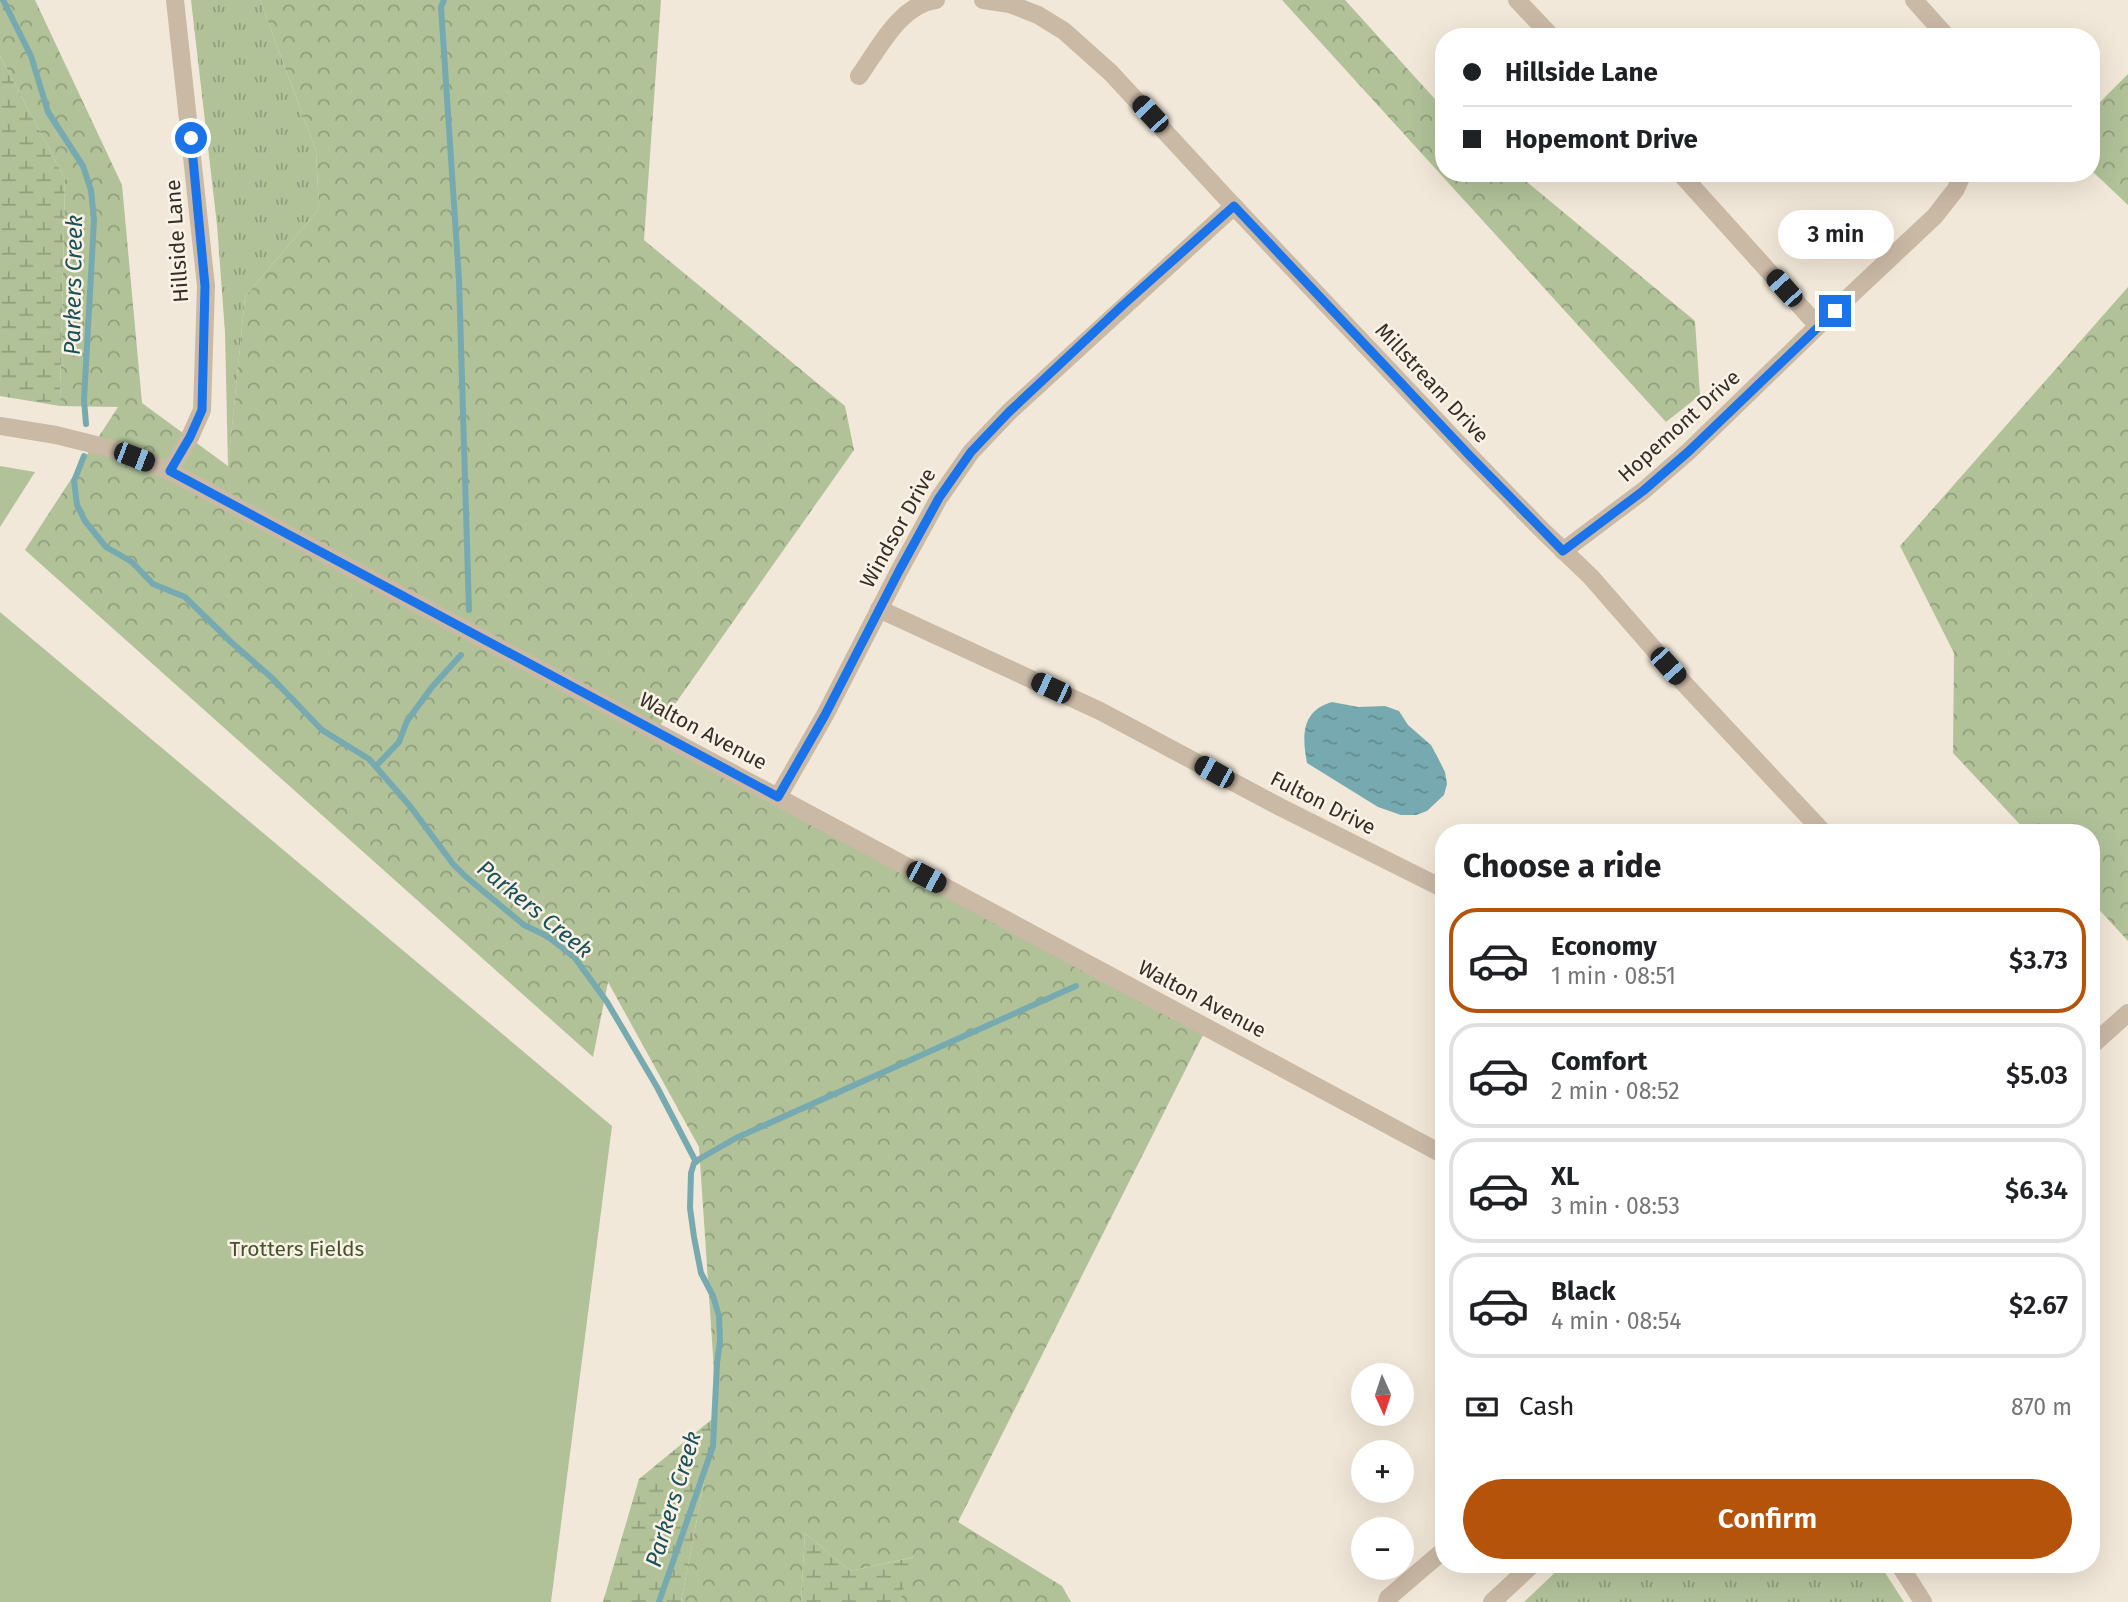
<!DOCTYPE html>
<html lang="en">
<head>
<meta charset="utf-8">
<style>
  body { margin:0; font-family:"Fira Sans",sans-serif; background:#f2f2f2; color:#202124; height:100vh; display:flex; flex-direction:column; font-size:26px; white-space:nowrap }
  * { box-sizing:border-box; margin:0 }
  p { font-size:23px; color:#757577 }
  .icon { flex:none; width:38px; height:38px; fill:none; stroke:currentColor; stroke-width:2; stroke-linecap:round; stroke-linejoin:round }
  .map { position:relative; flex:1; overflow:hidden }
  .drawer { position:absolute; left:1435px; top:824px; width:665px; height:749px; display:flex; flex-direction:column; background:#fff; border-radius:28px; box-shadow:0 7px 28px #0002 }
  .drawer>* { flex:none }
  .banner { position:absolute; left:1435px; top:28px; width:665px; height:154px; border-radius:28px; box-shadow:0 7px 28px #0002; display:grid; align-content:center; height:154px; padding:0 28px; background:#fff }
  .needle { width:46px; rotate:177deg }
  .tools { position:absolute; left:1351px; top:1363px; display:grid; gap:14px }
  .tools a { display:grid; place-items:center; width:63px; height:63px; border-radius:50%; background:#fff; box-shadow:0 7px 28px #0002; font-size:35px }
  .end { position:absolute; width:32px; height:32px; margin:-16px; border:9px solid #1a73e8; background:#fff; box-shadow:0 0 0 4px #fff }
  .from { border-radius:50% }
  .bubble { position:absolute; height:49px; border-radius:24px; background:#fff; box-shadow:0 7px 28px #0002; font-size:23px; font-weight:600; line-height:49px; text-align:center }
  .car { position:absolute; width:21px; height:42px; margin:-21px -10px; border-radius:9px; box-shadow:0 0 5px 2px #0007; background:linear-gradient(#222 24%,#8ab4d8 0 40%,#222 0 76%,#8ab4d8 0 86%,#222 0) }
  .banner b { display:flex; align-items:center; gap:24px; height:66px; font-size:26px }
  .banner b+b { border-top:2px solid #e0e0e0 }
  .banner i { width:18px; height:18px; background:#202124 }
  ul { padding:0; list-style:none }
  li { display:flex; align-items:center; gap:21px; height:105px; margin:0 14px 10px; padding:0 14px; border:4px solid #e0e0e0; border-radius:28px }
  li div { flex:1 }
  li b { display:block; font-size:26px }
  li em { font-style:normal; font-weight:600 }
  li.active { border-color:#b45309 }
  li>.icon { width:63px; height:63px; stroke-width:1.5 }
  h2 { padding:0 28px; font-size:32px; line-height:84px }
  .pay { display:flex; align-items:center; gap:18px; height:77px; padding:0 28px; font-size:26px }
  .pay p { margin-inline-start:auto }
  .primary-button { display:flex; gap:14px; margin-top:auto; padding:14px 28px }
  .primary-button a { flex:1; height:80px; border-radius:42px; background:#b45309; color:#fff; font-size:28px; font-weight:600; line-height:80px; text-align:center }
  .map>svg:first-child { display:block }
  .grass { fill:url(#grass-tufts) }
  .forest { fill:url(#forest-crowns) }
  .wetland { fill:url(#wetland-marsh) }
  .green { fill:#b1c299 }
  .water { fill:url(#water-ripples) }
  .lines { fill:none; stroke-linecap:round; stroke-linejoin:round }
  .stream { stroke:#77aab0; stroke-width:6 }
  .minor { stroke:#cab9a5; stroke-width:18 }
  .route { stroke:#1a73e8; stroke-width:9 }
  .labels { text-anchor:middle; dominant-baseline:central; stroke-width:5; stroke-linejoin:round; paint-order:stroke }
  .street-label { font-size:21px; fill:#362c27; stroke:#faf2e6 }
  .park-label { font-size:21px; fill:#42552a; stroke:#faf2e6 }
  .water-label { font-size:23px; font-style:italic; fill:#1b5059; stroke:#faf2e6 }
</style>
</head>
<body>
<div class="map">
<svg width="2128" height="1602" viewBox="0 0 2128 1602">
  <defs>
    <pattern id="grass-tufts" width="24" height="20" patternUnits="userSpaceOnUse" patternTransform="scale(1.75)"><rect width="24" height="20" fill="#b1c299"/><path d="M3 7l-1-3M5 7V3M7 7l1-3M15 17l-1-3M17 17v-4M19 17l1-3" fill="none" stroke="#919e7d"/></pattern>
    <pattern id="forest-crowns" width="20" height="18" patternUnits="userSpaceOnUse" patternTransform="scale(1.75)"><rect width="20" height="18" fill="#b1c299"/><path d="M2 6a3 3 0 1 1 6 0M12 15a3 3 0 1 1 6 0" fill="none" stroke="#919e7d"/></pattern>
    <pattern id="wetland-marsh" width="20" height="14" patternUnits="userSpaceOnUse" patternTransform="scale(1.75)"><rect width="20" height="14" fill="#b1c299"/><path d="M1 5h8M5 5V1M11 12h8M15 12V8" fill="none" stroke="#919e7d"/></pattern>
    <pattern id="water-ripples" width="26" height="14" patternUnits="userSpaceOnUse" patternTransform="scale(1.75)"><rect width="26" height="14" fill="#77aab0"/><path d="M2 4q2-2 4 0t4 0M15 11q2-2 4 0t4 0" fill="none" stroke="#628b8f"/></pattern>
  </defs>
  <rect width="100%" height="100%" fill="#f2e8d9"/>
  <g class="grass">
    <polygon points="191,0 260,0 316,151 319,209 245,297 228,467 225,332 217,225"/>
    <polygon points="1563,1565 1880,1565 1904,1602 1524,1602"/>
  </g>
  <g class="forest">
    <polygon points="0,0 35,0 122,185 142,403 228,466 245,297 319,209 316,151 260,0 661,0 644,240 845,406 854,450 656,731 1208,1025 958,1522 1062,1586 1071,1602 899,1602 914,1557 850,1571 805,1533 801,1602 681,1602 717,1415 699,1147 608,982 593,1057 25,550 118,407 60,406 65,179 0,56"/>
    <polygon points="1282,0 1345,0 1444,109 1444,173 1516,173 1695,321 1700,395 1666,422"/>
    <polygon points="2128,74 2128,205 2091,170 2091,111"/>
    <polygon points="2128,287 2128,941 2091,901 2091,833 2028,833 1953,753 1954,653 1900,546"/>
  </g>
  <g class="wetland">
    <polygon points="0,56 65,179 60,406 0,396"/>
    <polygon points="717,1415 681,1602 603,1602 639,1479"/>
    <polygon points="805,1533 850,1571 915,1557 899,1602 801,1602"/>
  </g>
  <g class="green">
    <polygon points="0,466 35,472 0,527"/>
    <polygon points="0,612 612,1126 551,1602 0,1602"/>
  </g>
  <path class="water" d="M 1332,702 L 1358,707 L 1385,706 L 1399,711 L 1408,725 L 1431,745 L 1438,758 L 1445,772 L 1447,784 L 1444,795 L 1427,811 L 1416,815 L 1401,815 L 1378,807 L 1307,763 C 1302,736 1301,711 1332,702 Z"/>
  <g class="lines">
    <g class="stream">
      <polyline points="3,0 31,56 48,112 83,166 91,190 94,220 84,400 86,424"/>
      <polyline points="444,0 441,7 459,280 469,610"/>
      <polyline points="84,456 74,481 77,505 85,521 106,547 132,562 153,584 185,597 231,642 272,678 322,730 369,759 410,806 453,864 465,876 524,925 547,936 575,958 607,1002 657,1087 696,1162"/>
      <polyline points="376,766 399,742 407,721 432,687 461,655"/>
      <polyline points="659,1602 713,1446 717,1363 720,1341 719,1316 713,1296 701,1273 694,1237 690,1208 691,1173 694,1163 701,1158 736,1138 1076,986"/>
    </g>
    <g class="minor">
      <polyline points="983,0 1010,4 1038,15 1064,31 1111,73 1228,200 1470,456 1542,530 1591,577 1679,678 1824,833"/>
      <polyline points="1517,0 1552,37"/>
      <polyline points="1914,0 1947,37"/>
      <path d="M 859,76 C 878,50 900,4 936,0"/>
      <polyline points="1680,173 1818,326 1935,216 1956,189 1963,173"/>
      <polyline points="0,426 56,435 116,450 170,471 1444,1155"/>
      <polyline points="170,471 190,437 202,410 206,286 175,0"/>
      <polyline points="1563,551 1643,491 1688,452 1818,326"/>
      <polyline points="879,609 1100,711 1280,807 1444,889"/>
      <polyline points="778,797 825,715 899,571 939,498 971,452 1009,412 1234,206"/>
      <polyline points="2091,1046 2128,1013"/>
      <polyline points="1899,1564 1923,1602"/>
      <polyline points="1387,1602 1388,1598 1444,1550"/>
      <polyline points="1492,1602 1533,1564"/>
    </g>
  </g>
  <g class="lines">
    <polyline class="route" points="191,138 205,286 202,410 190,437 170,471 778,797 825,715 899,571 939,498 971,452 1009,412 1123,305 1234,206 1470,456 1563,551 1643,491 1688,452 1835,311"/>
  </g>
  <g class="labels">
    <g class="street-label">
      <text transform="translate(177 241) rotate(-94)">Hillside Lane</text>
      <text transform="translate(1432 383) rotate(47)">Millstream Drive</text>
      <text transform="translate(1679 426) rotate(-42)">Hopemont Drive</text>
      <text transform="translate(898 528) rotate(-61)">Windsor Drive</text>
      <text transform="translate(703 731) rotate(28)">Walton Avenue</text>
      <text transform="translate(1323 803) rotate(27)">Fulton Drive</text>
      <text transform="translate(1202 999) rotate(28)">Walton Avenue</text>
    </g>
    <g class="park-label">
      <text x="297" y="1249">Trotters Fields</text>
    </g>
    <g class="water-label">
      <text transform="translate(73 285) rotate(-89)">Parkers Creek</text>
      <text transform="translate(535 909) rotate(39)">Parkers Creek</text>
      <text transform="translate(673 1499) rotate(-73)">Parkers Creek</text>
    </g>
  </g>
</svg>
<div class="tools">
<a><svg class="needle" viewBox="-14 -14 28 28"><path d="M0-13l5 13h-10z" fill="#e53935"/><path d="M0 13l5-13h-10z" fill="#757577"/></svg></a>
<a>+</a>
<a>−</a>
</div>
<i class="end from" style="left:191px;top:138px"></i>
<i class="end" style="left:1835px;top:311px"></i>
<div class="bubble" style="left:1778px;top:210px;width:116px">3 min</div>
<i class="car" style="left:1150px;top:114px;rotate:317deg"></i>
<i class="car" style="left:1784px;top:288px;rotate:318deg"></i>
<i class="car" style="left:134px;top:457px;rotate:111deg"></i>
<i class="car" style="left:1668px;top:666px;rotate:138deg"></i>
<i class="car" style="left:1051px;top:688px;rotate:295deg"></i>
<i class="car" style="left:1214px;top:772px;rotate:299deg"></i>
<i class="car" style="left:926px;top:877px;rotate:118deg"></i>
<div class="banner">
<b><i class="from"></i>Hillside Lane</b>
<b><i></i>Hopemont Drive</b>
</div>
<section class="drawer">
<h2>Choose a ride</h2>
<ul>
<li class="active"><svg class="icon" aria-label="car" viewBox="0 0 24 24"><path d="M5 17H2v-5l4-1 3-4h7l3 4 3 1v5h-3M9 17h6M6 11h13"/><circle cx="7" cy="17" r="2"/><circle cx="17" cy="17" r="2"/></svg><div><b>Economy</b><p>1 min · 08:51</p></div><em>$3.73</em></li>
<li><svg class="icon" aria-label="car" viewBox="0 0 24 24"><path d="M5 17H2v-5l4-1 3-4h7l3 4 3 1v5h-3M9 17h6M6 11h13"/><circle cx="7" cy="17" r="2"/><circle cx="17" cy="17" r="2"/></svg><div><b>Comfort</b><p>2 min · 08:52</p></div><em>$5.03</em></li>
<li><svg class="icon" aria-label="car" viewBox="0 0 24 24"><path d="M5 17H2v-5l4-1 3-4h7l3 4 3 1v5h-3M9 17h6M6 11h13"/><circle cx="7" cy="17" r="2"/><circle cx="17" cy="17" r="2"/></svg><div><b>XL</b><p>3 min · 08:53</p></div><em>$6.34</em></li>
<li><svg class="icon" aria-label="car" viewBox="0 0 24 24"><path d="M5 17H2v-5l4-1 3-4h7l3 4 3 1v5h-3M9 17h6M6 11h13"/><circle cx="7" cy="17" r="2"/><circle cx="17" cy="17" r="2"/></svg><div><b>Black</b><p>4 min · 08:54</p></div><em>$2.67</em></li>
</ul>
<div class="pay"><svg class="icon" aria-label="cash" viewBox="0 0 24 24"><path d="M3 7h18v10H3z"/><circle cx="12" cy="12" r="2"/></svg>Cash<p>870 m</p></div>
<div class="primary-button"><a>Confirm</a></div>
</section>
</div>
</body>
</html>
